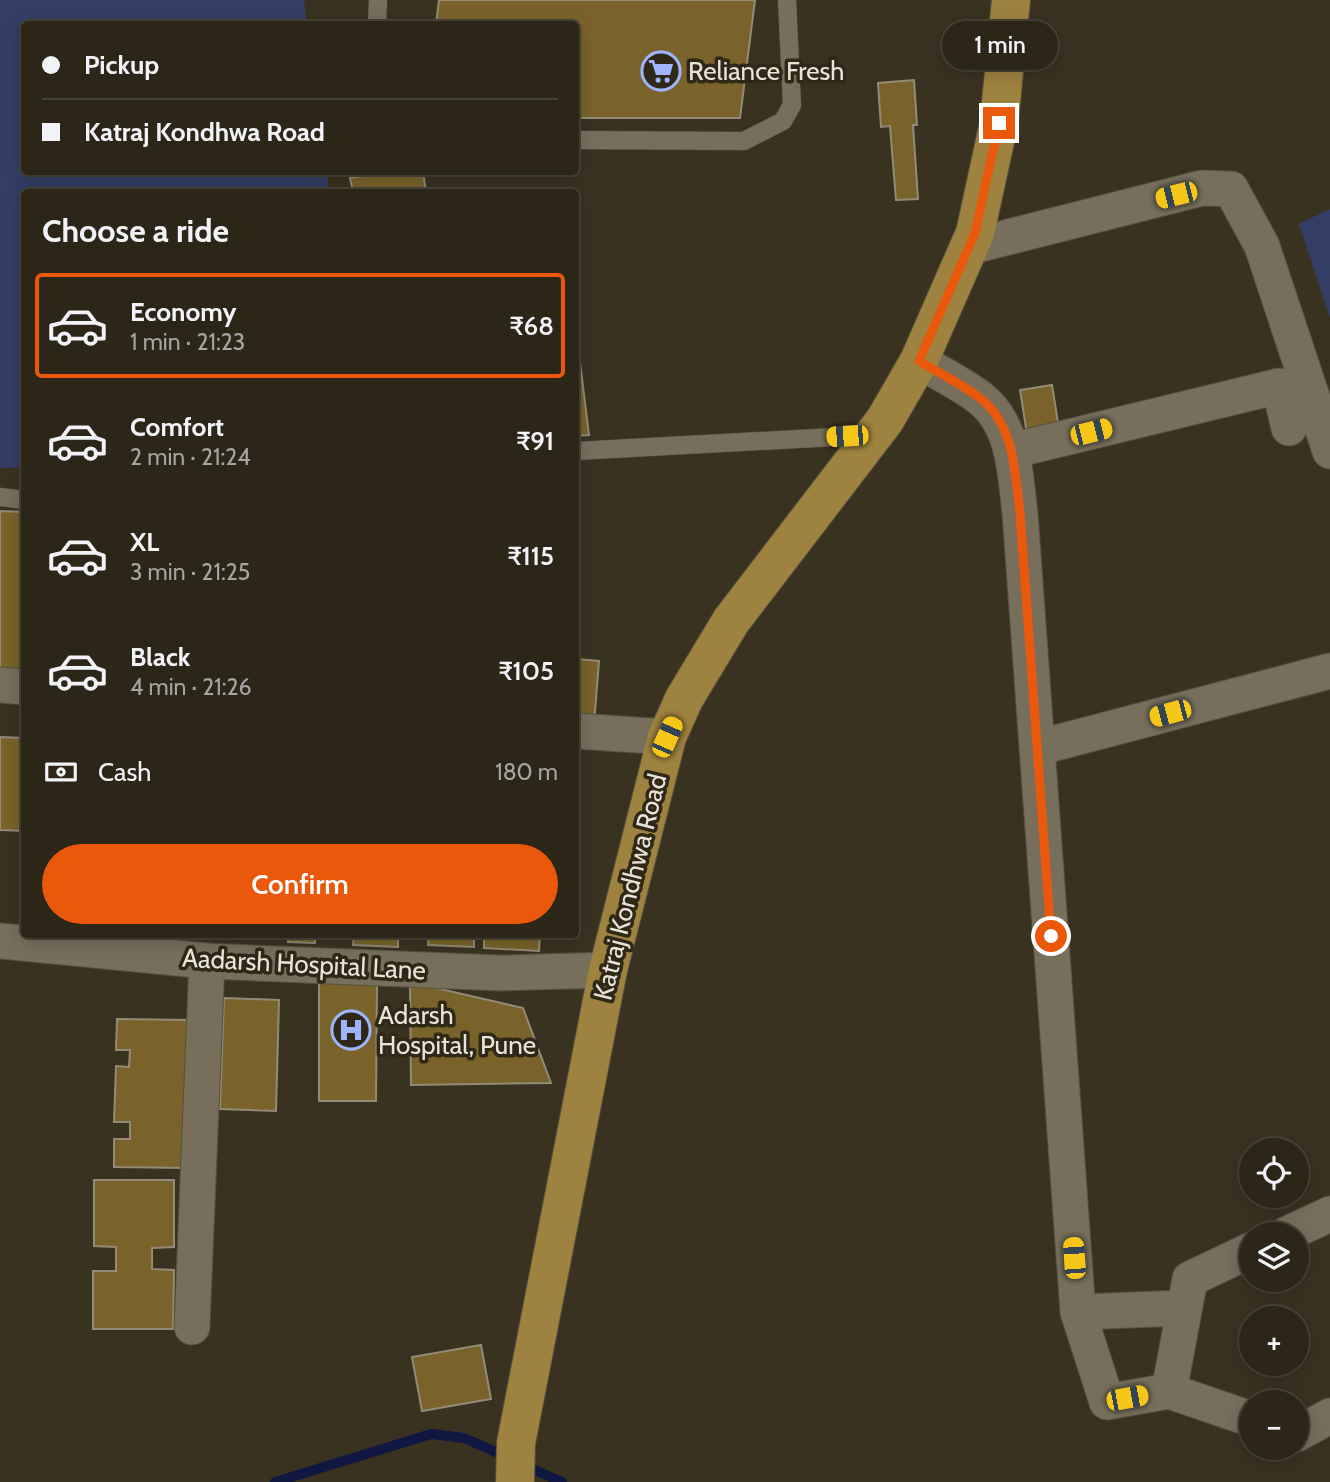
<!DOCTYPE html>
<html lang="en">
<head>
<meta charset="utf-8">
<style>
  body { margin:0; font-family:Cabin,sans-serif; background:#342e22; color:#f1f3f6; height:100vh; display:flex; flex-direction:column; font-size:26px; white-space:nowrap }
  * { box-sizing:border-box; margin:0 }
  p { font-size:23px; color:#a6a5a2 }
  .icon { flex:none; width:38px; height:38px; fill:none; stroke:currentColor; stroke-width:2; stroke-linecap:round; stroke-linejoin:round }
  .map { position:relative; flex:1; overflow:hidden }
  .side { position:absolute; left:21px; top:189px; width:558px; height:749px; display:flex; flex-direction:column; background:#2c2619; border-radius:7px; box-shadow:0 4px 18px #0003,0 0 0 2px #484338 }
  .side>* { flex:none }
  .top-card { position:absolute; left:21px; top:21px; width:558px; height:154px; border-radius:7px; box-shadow:0 4px 18px #0003,0 0 0 2px #484338; display:grid; align-content:center; height:154px; padding:0 21px; background:#2c2619 }
  .buttons { position:absolute; left:1239px; top:1138px; display:grid; gap:14px }
  .buttons a { display:grid; place-items:center; width:70px; height:70px; border-radius:50%; background:#2c2619; box-shadow:0 4px 18px #0003,0 0 0 2px #484338; font-size:35px }
  .end { position:absolute; width:32px; height:32px; margin:-16px; border:9px solid #ea580c; background:#fff; box-shadow:0 0 0 4px #fff }
  .from { border-radius:50% }
  .bubble { position:absolute; height:49px; border-radius:24px; background:#2c2619; box-shadow:0 4px 18px #0003,0 0 0 2px #484338; font-size:23px; font-weight:600; line-height:49px; text-align:center }
  .car { position:absolute; width:21px; height:42px; margin:-21px -10px; border-radius:9px; box-shadow:0 0 5px 2px #0007; background:linear-gradient(#f5c518 24%,#345 0 40%,#f5c518 0 76%,#345 0 86%,#f5c518 0) }
  .top-card b { display:flex; align-items:center; gap:24px; height:66px; font-size:26px }
  .top-card b+b { border-top:2px solid #484338 }
  .top-card i { width:18px; height:18px; background:#f1f3f6 }
  ul { padding:0; list-style:none }
  li { display:flex; align-items:center; gap:21px; height:105px; margin:0 14px 10px; padding:0 7px; border:4px solid transparent; border-radius:7px }
  li div { flex:1 }
  li b { display:block; font-size:26px }
  li em { font-style:normal; font-weight:600 }
  li.current { border-color:#ea580c }
  li>.icon { width:63px; height:63px; stroke-width:1.5 }
  h2 { padding:0 21px; font-size:32px; line-height:84px }
  .pay { display:flex; align-items:center; gap:18px; height:77px; padding:0 21px; font-size:26px }
  .pay p { margin-inline-start:auto }
  .action { display:flex; gap:14px; margin-top:auto; padding:14px 21px }
  .action a { flex:1; height:80px; border-radius:42px; background:#ea580c; color:#fff; font-size:28px; font-weight:600; line-height:80px; text-align:center }
  .map>svg:first-child { display:block }
  .green { fill:#333e65 }
  .lines { fill:none; stroke-linecap:round; stroke-linejoin:round }
  .stream { stroke:#101842; stroke-width:10 }
  .building { fill:#79632a; stroke:#938a77; stroke-width:2 }
  .lane-casing { stroke:#554f3f; stroke-width:19 }
  .street-casing { stroke:#554f3f; stroke-width:37 }
  .highway-casing { stroke:#554f3f; stroke-width:40 }
  .lane { stroke:#776f5c; stroke-width:18 }
  .street { stroke:#776f5c; stroke-width:35 }
  .highway { stroke:#9e823f; stroke-width:38 }
  .route { stroke:#ea580c; stroke-width:9 }
  .labels { text-anchor:middle; dominant-baseline:central; stroke-width:7; stroke-linejoin:round; paint-order:stroke }
  .poi-label { font-size:26px; fill:#e8e4d9; stroke:#2f2817; text-anchor:start }
  .street-label { font-size:26px; fill:#e8e4d9; stroke:#2f2817 }
</style>
</head>
<body>
<div class="map">
<svg width="1330" height="1482" viewBox="0 0 1330 1482">
  <rect width="100%" height="100%" fill="#3a3221"/>
  <g class="green">
    <polygon points="0,0 304,0 307,24 24,24 24,172 327,172 329,192 24,192 24,467 0,468"/>
    <polygon points="1330,209 1330,318 1299,224"/>
  </g>
  <g class="lines">
    <g class="stream">
      <polyline points="524,1465 562,1482"/>
      <polyline points="275,1482 431,1434 464,1438 507,1457"/>
    </g>
  </g>
  <g class="building">
    <polygon points="439,0 755,0 740,118 576,118 576,24 436,24"/>
    <polygon points="914,80 917,125 913,125 918,199 896,200 890,126 881,127 878,83"/>
    <polygon points="391,172 423,172 426,192 353,192 350,178"/>
    <polygon points="579,354 589,435 576,436 576,355"/>
    <polygon points="1052,385 1059,429 1027,434 1020,390"/>
    <polygon points="0,511 24,512 24,674 0,673"/>
    <polygon points="576,659 599,661 594,725 576,724"/>
    <polygon points="0,737 24,738 24,831 0,830"/>
    <polygon points="289,934 315,934 315,943 288,942"/>
    <polygon points="317,934 398,934 398,947 353,945 354,936"/>
    <polygon points="429,934 540,934 539,951 484,948 484,936 474,936 474,947 428,945"/>
    <polygon points="319,980 377,981 376,1101 319,1101"/>
    <polygon points="410,982 523,1008 551,1083 411,1085"/>
    <polygon points="224,998 279,1000 276,1111 220,1109"/>
    <polygon points="117,1019 190,1020 187,1168 114,1167 114,1139 130,1139 130,1122 114,1122 116,1066 129,1067 130,1050 116,1050"/>
    <polygon points="94,1180 174,1180 174,1247 152,1248 152,1269 174,1270 173,1329 93,1329 93,1271 116,1271 116,1247 94,1246"/>
    <polygon points="481,1345 491,1399 422,1411 412,1357"/>
  </g>
  <g class="lines">
    <g class="lane-casing">
      <g id="lane">
        <polyline points="377,24 378,0"/>
        <polyline points="576,140 744,141 783,121 792,105 787,0"/>
        <polyline points="576,451 871,435"/>
        <polyline points="0,497 24,500"/>
      </g>
    </g>
    <g class="street-casing">
      <g id="street">
        <polyline points="969,247 1202,188 1231,189 1262,246 1330,451"/>
        <path d="M 919,361 C 939,373 962,384 980,398 C 1015,425 1015,474 1020,513 L 1078,1312 L 1107,1402 L 1169,1391 L 1251,1419"/>
        <polyline points="1011,451 1279,386 1289,428"/>
        <polyline points="0,685 24,687"/>
        <polyline points="576,731 667,737"/>
        <polyline points="1037,748 1330,671"/>
        <polyline points="0,941 207,961 501,973 608,970"/>
        <polyline points="1287,1234 1330,1214"/>
        <polyline points="1078,1312 1184,1308"/>
        <polyline points="192,1327 207,961"/>
        <polyline points="1169,1391 1190,1279 1251,1250"/>
        <polyline points="1297,1434 1330,1416"/>
      </g>
    </g>
    <g class="highway-casing">
      <polyline id="highway" points="515,1482 516,1443 608,970 667,737 684,699 731,621 885,420 919,361 975,233 999,123 1011,0"/>
    </g>
    <use href="#lane" class="lane"/>
    <use href="#street" class="street"/>
    <use href="#highway" class="highway"/>
  </g>
  <g class="lines">
    <path class="route" d="M 999,123 L 975,233 L 919,361 C 939,373 962,384 980,398 C 1015,425 1015,474 1020,513 L 1051,936"/>
  </g>
  <defs>
    <g id="supermarket-ring" transform="scale(2.0125)"><circle r="9.5" fill="#2f2817" stroke="#9eb4fd" stroke-width="1.5"/><path d="M-6-5.5h2.5l.6 2H6L4.5 2H-2.5L-4.4-4H-6ZM-1.5 3.2a1.3 1.3 0 1 0 .1 0ZM3 3.2a1.3 1.3 0 1 0 .1 0Z" fill="#9eb4fd"/></g>
    <g id="hospital-ring" transform="scale(2.0125)"><circle r="9.5" fill="#2f2817" stroke="#9eb4fd" stroke-width="1.5"/><path d="M-5-5h3v3.5h4V-5h3V5h-3V1.5h-4V5h-3Z" fill="#9eb4fd"/></g>
  </defs>
  <g fill-rule="evenodd">
    <use href="#supermarket-ring" x="661" y="71"/>
    <use href="#hospital-ring" x="351" y="1030"/>
  </g>
  <g class="labels">
    <g class="poi-label">
      <text x="688" y="71">Reliance Fresh</text>
      <text x="378" y="1015">Adarsh<tspan x="378" dy="30">Hospital, Pune</tspan></text>
    </g>
    <g class="street-label">
      <text transform="translate(630 887) rotate(-76)">Katraj Kondhwa Road</text>
      <text transform="translate(304 964) rotate(3)">Aadarsh Hospital Lane</text>
    </g>
  </g>
</svg>
<div class="buttons">
<a><svg class="icon" aria-label="locate" viewBox="0 0 24 24"><circle cx="12" cy="12" r="6"/><path d="M12 2v4M12 18v4M2 12h4M18 12h4"/></svg></a>
<a><svg class="icon" aria-label="layers" viewBox="0 0 24 24"><path d="M12 4l9 5-9 5-9-5zM3 14l9 5 9-5"/></svg></a>
<a>+</a>
<a>−</a>
</div>
<i class="end from" style="left:1051px;top:936px"></i>
<i class="end" style="left:999px;top:123px"></i>
<div class="bubble" style="left:942px;top:21px;width:116px">1 min</div>
<i class="car" style="left:1176px;top:195px;rotate:256deg"></i>
<i class="car" style="left:1091px;top:432px;rotate:76deg"></i>
<i class="car" style="left:847px;top:436px;rotate:267deg"></i>
<i class="car" style="left:1170px;top:713px;rotate:255deg"></i>
<i class="car" style="left:667px;top:737px;rotate:24deg"></i>
<i class="car" style="left:1074px;top:1258px;rotate:356deg"></i>
<i class="car" style="left:1127px;top:1398px;rotate:79deg"></i>
<div class="top-card">
<b><i class="from"></i>Pickup</b>
<b><i></i>Katraj Kondhwa Road</b>
</div>
<section class="side">
<h2>Choose a ride</h2>
<ul>
<li class="current"><svg class="icon" aria-label="car" viewBox="0 0 24 24"><path d="M5 17H2v-5l4-1 3-4h7l3 4 3 1v5h-3M9 17h6M6 11h13"/><circle cx="7" cy="17" r="2"/><circle cx="17" cy="17" r="2"/></svg><div><b>Economy</b><p>1 min · 21:23</p></div><em>₹68</em></li>
<li><svg class="icon" aria-label="car" viewBox="0 0 24 24"><path d="M5 17H2v-5l4-1 3-4h7l3 4 3 1v5h-3M9 17h6M6 11h13"/><circle cx="7" cy="17" r="2"/><circle cx="17" cy="17" r="2"/></svg><div><b>Comfort</b><p>2 min · 21:24</p></div><em>₹91</em></li>
<li><svg class="icon" aria-label="car" viewBox="0 0 24 24"><path d="M5 17H2v-5l4-1 3-4h7l3 4 3 1v5h-3M9 17h6M6 11h13"/><circle cx="7" cy="17" r="2"/><circle cx="17" cy="17" r="2"/></svg><div><b>XL</b><p>3 min · 21:25</p></div><em>₹115</em></li>
<li><svg class="icon" aria-label="car" viewBox="0 0 24 24"><path d="M5 17H2v-5l4-1 3-4h7l3 4 3 1v5h-3M9 17h6M6 11h13"/><circle cx="7" cy="17" r="2"/><circle cx="17" cy="17" r="2"/></svg><div><b>Black</b><p>4 min · 21:26</p></div><em>₹105</em></li>
</ul>
<div class="pay"><svg class="icon" aria-label="cash" viewBox="0 0 24 24"><path d="M3 7h18v10H3z"/><circle cx="12" cy="12" r="2"/></svg>Cash<p>180 m</p></div>
<div class="action"><a>Confirm</a></div>
</section>
</div>
</body>
</html>
